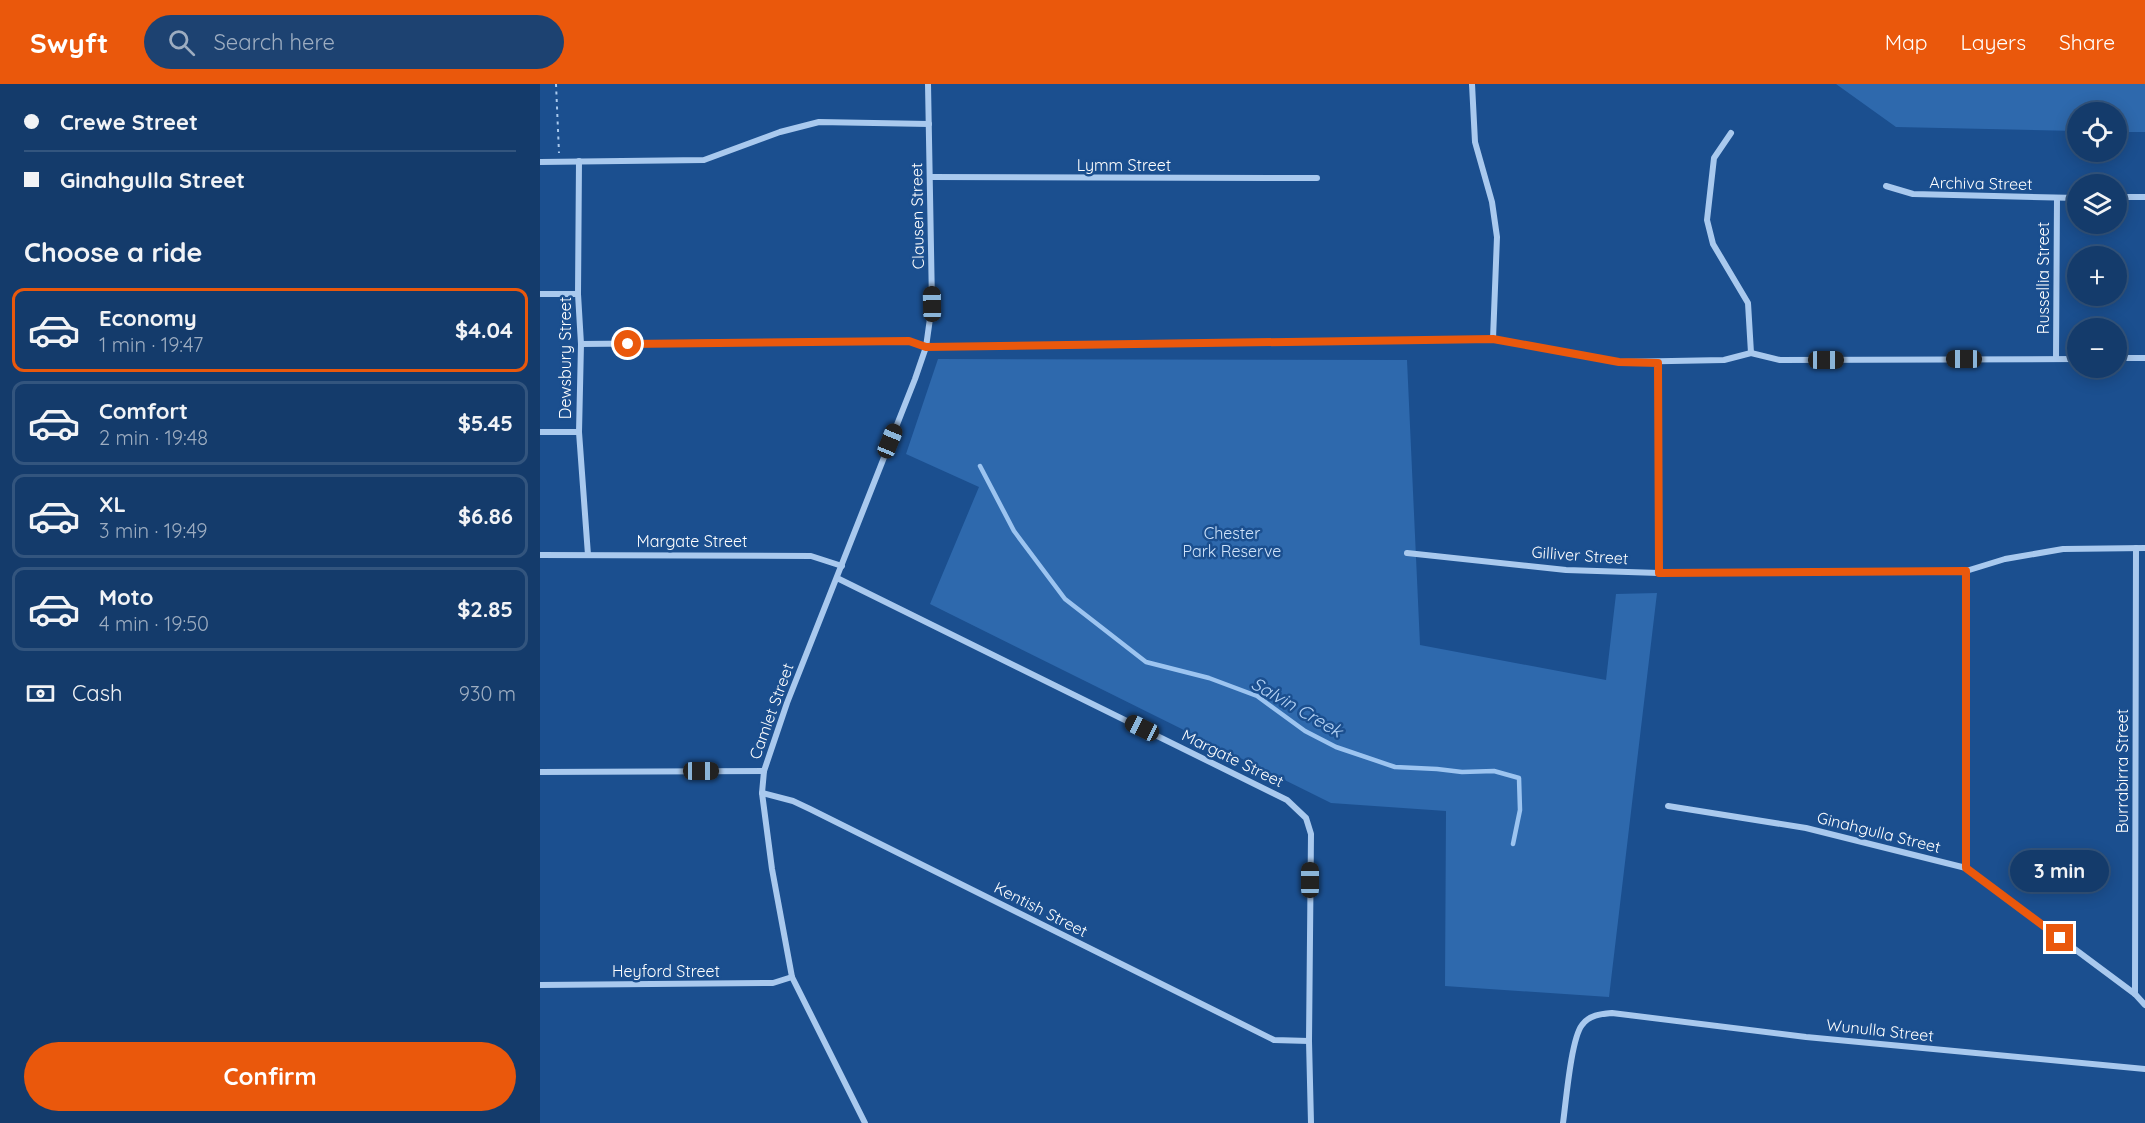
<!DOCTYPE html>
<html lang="en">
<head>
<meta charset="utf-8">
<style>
  body { margin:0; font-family:Quicksand,sans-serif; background:#1d4271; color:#f1f3f6; height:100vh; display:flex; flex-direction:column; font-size:22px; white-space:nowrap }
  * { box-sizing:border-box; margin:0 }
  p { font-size:20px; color:#9dadc1 }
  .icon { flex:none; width:33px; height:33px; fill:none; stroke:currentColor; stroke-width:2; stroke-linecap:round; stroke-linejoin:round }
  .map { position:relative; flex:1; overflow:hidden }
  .panel { display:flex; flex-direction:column; background:#143b6b; width:540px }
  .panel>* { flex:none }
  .guide { display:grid; align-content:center; height:132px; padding:0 24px; background:#143b6b }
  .fabs { position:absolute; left:1527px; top:18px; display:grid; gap:12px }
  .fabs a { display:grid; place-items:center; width:60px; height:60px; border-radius:50%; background:#143b6b; box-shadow:0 3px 15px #0003,0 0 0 2px #33557e; font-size:30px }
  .end { position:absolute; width:27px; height:27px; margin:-14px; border:8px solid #ea580c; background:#fff; box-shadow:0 0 0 3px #fff }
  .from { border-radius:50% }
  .bubble { position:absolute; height:42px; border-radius:21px; background:#143b6b; box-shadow:0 3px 15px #0003,0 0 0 2px #33557e; font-size:20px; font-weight:700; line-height:42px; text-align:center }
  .car { position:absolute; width:18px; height:36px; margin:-18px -9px; border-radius:8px; box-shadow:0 0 4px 2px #0007; background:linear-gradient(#222 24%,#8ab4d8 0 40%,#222 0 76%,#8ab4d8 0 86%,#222 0) }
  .guide b { display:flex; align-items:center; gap:21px; height:57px; font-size:22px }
  .guide b+b { border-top:2px solid #33557e }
  .guide i { width:15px; height:15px; background:#f1f3f6 }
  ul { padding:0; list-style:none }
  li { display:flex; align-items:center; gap:18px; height:84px; margin:0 12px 9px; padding:0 12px; border:3px solid #33557e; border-radius:12px }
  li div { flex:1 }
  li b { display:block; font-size:22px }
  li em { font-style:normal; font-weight:700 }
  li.current { border-color:#ea580c }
  li>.icon { width:54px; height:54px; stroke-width:1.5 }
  h2 { padding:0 24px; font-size:27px; line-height:72px }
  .pay { display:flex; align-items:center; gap:15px; height:66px; padding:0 24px; font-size:22px }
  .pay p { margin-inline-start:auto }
  .button { display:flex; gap:12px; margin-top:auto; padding:12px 24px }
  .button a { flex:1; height:69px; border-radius:36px; background:#ea580c; color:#fff; font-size:24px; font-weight:700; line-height:69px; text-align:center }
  header { display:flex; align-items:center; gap:36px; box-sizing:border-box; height:84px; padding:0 30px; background:#ea580c; color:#fff }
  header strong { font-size:28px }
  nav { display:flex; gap:33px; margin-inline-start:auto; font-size:21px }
  .search { width:420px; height:54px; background:#1d4271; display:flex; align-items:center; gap:15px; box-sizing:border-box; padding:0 21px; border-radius:33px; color:#9dadc1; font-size:22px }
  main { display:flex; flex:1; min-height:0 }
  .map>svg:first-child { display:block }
  .green { fill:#2e69ad }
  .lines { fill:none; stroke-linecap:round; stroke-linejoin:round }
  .stream { stroke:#9cc4f0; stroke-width:4.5 }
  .path { stroke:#a9c9ee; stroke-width:2; stroke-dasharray:3 4.5; stroke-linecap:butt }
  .minor { stroke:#a9c9ee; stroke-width:6 }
  .route { stroke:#ea580c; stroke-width:8 }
  .labels { text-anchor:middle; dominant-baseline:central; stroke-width:5; stroke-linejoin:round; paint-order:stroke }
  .street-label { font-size:16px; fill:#fff; stroke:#1b4f8f }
  .park-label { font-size:16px; fill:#cfe3fa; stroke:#1b4f8f }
  .water-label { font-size:18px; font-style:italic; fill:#b5d3f5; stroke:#1b4f8f }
</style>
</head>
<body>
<header>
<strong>Swyft</strong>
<div class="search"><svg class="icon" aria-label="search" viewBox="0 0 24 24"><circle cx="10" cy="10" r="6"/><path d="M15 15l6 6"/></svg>Search here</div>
<nav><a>Map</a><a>Layers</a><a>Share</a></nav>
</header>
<main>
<section class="panel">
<div class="guide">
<b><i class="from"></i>Crewe Street</b>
<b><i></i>Ginahgulla Street</b>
</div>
<h2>Choose a ride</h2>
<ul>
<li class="current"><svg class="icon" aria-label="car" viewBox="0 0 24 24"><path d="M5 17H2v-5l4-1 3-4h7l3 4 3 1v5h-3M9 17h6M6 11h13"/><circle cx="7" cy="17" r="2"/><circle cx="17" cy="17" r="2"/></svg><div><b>Economy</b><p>1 min · 19:47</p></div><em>$4.04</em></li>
<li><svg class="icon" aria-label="car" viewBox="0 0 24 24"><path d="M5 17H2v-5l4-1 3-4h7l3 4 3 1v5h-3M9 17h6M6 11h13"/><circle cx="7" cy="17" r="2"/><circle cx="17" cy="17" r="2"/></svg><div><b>Comfort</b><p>2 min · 19:48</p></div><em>$5.45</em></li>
<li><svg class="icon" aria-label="car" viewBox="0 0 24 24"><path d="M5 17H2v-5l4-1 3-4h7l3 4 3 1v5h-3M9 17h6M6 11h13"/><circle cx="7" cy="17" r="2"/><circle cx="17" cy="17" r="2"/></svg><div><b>XL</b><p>3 min · 19:49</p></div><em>$6.86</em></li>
<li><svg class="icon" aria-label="car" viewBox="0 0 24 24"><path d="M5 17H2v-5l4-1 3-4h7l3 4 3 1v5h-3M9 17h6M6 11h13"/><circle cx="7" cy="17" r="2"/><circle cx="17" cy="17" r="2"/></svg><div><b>Moto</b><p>4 min · 19:50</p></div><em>$2.85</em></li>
</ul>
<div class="pay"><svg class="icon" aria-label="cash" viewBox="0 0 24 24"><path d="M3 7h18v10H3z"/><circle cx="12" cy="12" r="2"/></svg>Cash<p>930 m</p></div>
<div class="button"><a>Confirm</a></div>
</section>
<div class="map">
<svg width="1605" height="1039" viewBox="0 0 1605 1039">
  <rect width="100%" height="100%" fill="#1b4f8f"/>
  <g class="green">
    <polygon points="1296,0 1605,0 1605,48 1577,48 1576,28 1538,28 1537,47 1356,43"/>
    <polygon points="398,275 867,276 880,561 1066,596 1076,510 1117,509 1069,913 905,902 906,727 791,719 390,520 439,403 366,370"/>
  </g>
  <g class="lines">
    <polyline class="stream" points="440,382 474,447 525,515 606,578 669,594 717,612 765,647 796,663 855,683 897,685 922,688 954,687 979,694 980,726 973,760"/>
    <polyline class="path" points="16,0 19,69"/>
    <g class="minor">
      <polyline points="932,0 935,58 952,118 957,153 953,255"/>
      <polyline points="1191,49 1174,74 1167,136 1173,160 1208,219 1211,269"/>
      <polyline points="39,77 38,210 41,260 39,348 48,471"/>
      <polyline points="0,78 164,76 240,48 279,38 389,40"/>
      <polyline points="390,93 777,94"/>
      <polyline points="1346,102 1373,110 1538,114"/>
      <polyline points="1576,113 1605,113"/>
      <polyline points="0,210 38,210"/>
      <polyline points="41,260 369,257 386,263 953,255 1079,278 1184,276 1211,269 1240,276 1538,275"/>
      <polyline points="1576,274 1605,274"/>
      <polyline points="1516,275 1517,114"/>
      <polyline points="1118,279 1119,489"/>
      <polyline points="0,348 39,348"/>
      <polyline points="867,469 1026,486 1119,489 1426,487 1465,475 1523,465 1605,464"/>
      <polyline points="0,471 271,472 302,482"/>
      <polyline points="1426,487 1426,784"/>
      <polyline points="297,494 747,716 766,734 771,750 769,957 771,1039"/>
      <polyline points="0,688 224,687"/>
      <polyline points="222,709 253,717 270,725 734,956 769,957"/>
      <polyline points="1128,722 1266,744 1426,784 1595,910 1605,921"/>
      <polyline points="0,901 233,899 252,893"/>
      <polyline points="1595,910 1596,464"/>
      <polyline points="325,1039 252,893 232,785 222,709 224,687 247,619 375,295 386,263 392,220 388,0"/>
      <path d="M 1023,1039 C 1026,1018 1031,955 1042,941 C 1049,931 1061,930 1072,929 L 1266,953 L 1605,985"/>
    </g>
  </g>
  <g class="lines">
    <polyline class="route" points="88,260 369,257 386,263 953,255 1079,278 1118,279 1119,489 1426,487 1426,784 1520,854"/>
  </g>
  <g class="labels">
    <g class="street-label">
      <text x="584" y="81">Lymm Street</text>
      <text transform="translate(1441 99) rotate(1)">Archiva Street</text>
      <text transform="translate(377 132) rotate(-91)">Clausen Street</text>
      <text transform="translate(1503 194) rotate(-90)">Russellia Street</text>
      <text transform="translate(25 274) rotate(-90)">Dewsbury Street</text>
      <text x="152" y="457">Margate Street</text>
      <text transform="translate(1040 471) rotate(4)">Gilliver Street</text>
      <text transform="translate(231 627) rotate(-70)">Camlet Street</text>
      <text transform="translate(693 674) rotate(26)">Margate Street</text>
      <text transform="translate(1582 687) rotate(-90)">Burrabirra Street</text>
      <text transform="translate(1339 748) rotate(14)">Ginahgulla Street</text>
      <text transform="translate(501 825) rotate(27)">Kentish Street</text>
      <text x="126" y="887">Heyford Street</text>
      <text transform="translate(1340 946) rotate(6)">Wunulla Street</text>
    </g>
    <g class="park-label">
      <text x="692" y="449">Chester<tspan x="692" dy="18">Park Reserve</tspan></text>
    </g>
    <g class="water-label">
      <text transform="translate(757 623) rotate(30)">Salvin Creek</text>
    </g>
  </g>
</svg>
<div class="fabs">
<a><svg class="icon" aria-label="locate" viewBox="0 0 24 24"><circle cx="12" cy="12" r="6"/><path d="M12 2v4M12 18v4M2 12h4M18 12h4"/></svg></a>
<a><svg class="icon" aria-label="layers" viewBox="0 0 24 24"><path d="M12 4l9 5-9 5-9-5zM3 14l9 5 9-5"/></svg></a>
<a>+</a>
<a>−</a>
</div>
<i class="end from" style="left:88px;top:260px"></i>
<i class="end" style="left:1520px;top:854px"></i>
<div class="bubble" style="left:1470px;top:766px;width:99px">3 min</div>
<i class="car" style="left:392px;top:220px;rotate:359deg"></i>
<i class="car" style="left:1424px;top:275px;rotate:270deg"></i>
<i class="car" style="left:1286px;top:276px;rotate:90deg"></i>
<i class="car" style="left:350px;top:357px;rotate:22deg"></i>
<i class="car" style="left:602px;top:644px;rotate:296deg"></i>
<i class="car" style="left:161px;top:687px;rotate:90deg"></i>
<i class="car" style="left:770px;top:796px;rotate:0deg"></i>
</div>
</main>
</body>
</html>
